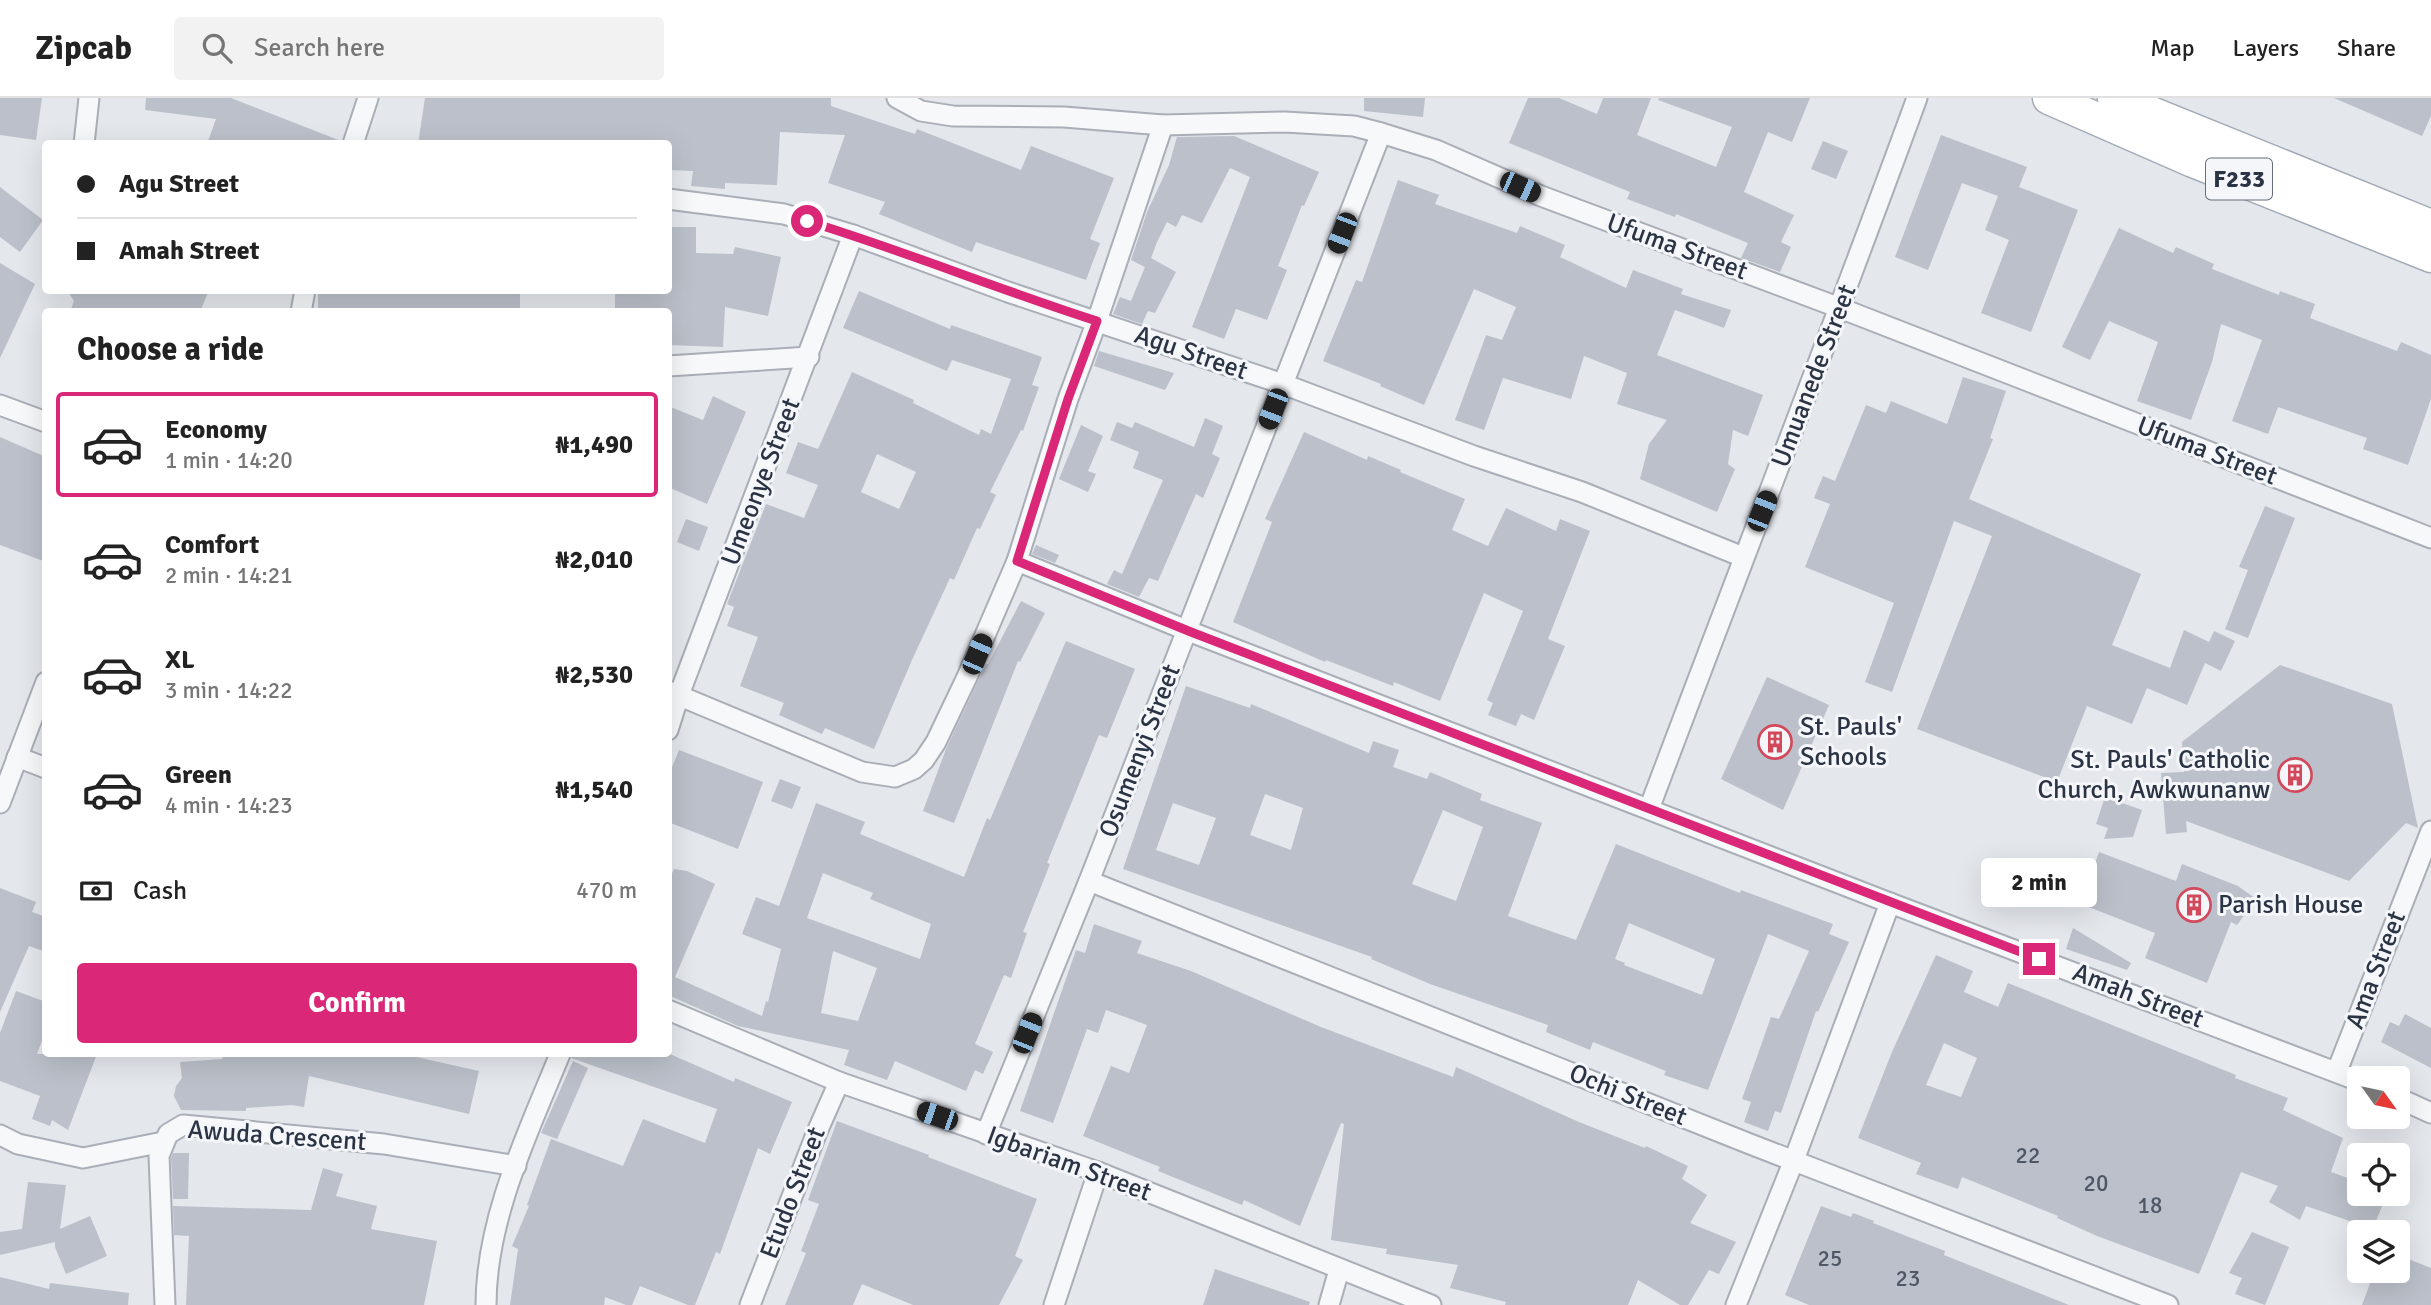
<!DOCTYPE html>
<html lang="en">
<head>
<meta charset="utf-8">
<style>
  body { margin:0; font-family:Signika,sans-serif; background:#f2f2f2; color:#222; height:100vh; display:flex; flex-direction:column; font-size:26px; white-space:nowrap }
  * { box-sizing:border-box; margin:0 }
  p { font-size:23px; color:#767676 }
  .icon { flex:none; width:38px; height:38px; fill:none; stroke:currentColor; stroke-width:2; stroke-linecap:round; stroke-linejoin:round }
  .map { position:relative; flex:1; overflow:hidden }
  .drawer { position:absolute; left:42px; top:210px; width:630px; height:749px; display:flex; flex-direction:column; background:#fff; border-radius:7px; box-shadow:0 7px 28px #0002 }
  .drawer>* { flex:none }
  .top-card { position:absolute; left:42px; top:42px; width:630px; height:154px; border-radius:7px; box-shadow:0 7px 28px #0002; display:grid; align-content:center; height:154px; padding:0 35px; background:#fff }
  .needle { width:46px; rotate:123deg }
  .fabs { position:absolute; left:2347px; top:968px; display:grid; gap:14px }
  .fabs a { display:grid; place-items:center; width:63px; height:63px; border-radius:7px; background:#fff; box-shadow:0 7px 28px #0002; font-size:35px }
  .end { position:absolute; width:32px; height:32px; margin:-16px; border:9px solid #db2777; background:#fff; box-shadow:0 0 0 4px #fff }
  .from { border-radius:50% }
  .bubble { position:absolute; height:49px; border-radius:7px; background:#fff; box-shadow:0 7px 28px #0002; font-size:23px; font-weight:800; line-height:49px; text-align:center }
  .car { position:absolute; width:21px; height:42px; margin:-21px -10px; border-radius:9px; box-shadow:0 0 5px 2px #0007; background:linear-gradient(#222 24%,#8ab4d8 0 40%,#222 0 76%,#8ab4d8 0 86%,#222 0) }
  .top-card b { display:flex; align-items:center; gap:24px; height:66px; font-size:26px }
  .top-card b+b { border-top:2px solid #e0e0e0 }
  .top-card i { width:18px; height:18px; background:#222 }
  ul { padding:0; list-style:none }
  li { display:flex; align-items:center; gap:21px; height:105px; margin:0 14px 10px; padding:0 21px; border:4px solid transparent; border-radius:7px }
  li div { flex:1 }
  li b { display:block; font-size:26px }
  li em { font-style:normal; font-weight:800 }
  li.current { border-color:#db2777 }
  li>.icon { width:63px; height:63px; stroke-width:1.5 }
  h2 { padding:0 35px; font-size:32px; line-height:84px }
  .pay { display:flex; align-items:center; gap:18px; height:77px; padding:0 35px; font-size:26px }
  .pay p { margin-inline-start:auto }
  .action { display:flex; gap:14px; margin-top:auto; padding:14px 35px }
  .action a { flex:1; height:80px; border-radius:7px; background:#db2777; color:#fff; font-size:28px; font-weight:800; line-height:80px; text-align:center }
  header { display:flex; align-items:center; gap:42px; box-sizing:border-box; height:98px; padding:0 35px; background:#fff; border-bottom:2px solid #e0e0e0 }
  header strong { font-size:33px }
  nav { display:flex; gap:38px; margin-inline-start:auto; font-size:24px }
  .search { width:490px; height:63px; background:#f2f2f2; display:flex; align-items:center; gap:18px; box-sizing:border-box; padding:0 24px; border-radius:7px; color:#767676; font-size:26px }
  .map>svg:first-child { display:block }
  .building { fill:#bbc0ca; fill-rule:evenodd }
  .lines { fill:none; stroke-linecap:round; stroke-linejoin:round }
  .street-casing { stroke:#a9aeb7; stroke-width:23 }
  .primary-casing { stroke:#a3abb8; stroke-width:35 }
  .street { stroke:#f7f8fa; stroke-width:19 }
  .primary { stroke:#fff; stroke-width:32 }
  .route { stroke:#db2777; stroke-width:9 }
  .labels { text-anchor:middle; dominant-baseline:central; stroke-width:6; stroke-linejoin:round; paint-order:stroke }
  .number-label { font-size:23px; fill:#4f5766 }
  .shield { fill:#f4f6f9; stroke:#676e7b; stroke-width:2 }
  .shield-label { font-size:24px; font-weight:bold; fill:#2b3445 }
  .street-label { font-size:26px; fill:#2b3445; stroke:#f4f6f9 }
  .poi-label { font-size:26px; fill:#2b3445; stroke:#f4f6f9; text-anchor:start }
</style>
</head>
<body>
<header>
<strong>Zipcab</strong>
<div class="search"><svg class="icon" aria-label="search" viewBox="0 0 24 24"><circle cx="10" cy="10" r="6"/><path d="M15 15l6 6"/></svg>Search here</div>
<nav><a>Map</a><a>Layers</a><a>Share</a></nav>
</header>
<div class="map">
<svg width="2431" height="1207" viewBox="0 0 2431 1207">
  <rect width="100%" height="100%" fill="#e4e7ec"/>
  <g class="building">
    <polygon points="0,0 42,0 36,42 0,37"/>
    <polygon points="146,0 231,0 341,43 341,46 207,46 216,21 145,12"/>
    <polygon points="425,0 831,0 831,8 915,36 917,31 1021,72 1031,48 1114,80 1090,141 1100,145 1086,182 976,144 972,154 879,116 885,104 828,85 845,37 780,34 777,87 725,85 725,91 691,88 693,73 668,72 668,46 418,46"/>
    <polygon points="1364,0 1425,0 1423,19 1364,13"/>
    <polygon points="1528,0 1559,0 1597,16 1603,0 1651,0 1637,37 1716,69 1732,29 1658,2 1659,0 1810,0 1792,44 1768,34 1744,94 1794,117 1781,144 1791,149 1780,174 1741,160 1748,145 1676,116 1675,119 1627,101 1630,94 1509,45"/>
    <polygon points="2334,0 2431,0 2431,18 2422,38"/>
    <polygon points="1941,37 2027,69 2019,89 2078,112 2031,234 1981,215 2009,142 1985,132 1998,98 1962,85 1928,172 1895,159"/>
    <polygon points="1234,38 1319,74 1304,108 1302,107 1278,168 1287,172 1267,222 1236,211 1224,241 1192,229 1250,79 1230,70 1202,125 1182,117 1176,129 1167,124 1157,144 1151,160 1176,174 1155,215 1148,213 1142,226 1113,216 1120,199 1131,203 1145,169 1131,162 1147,114 1169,67 1177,39"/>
    <polygon points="1823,43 1848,53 1836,81 1811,71"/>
    <polygon points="1398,82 1439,97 1435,106 1517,135 1520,128 1565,147 1560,159 1626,190 1633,172 1683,191 1681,196 1731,212 1724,230 1675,212 1657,257 1763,297 1748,338 1733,332 1728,366 1735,371 1717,414 1640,381 1649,346 1667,322 1617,306 1627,275 1584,258 1571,301 1503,280 1484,332 1455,322 1486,237 1502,242 1516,209 1474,191 1424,307 1380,288 1381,286 1323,263 1356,182 1362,184"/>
    <polygon points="0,89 43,122 20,154 0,139"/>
    <polygon points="668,129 696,129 696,155 733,156 735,149 781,159 768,218 725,209 723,249 668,247 668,214 615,214 615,192 668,192"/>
    <polygon points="2119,130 2173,155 2176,149 2214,166 2212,171 2279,197 2280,193 2315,206 2310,220 2397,253 2401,244 2431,257 2431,301 2408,367 2363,351 2367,340 2278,309 2268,336 2232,323 2262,242 2221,226 2212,264 2191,322 2137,303 2158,244 2109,223 2090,262 2062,249"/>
    <polygon points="0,165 35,186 0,260"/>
    <polygon points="67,192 209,192 200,214 70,214 74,203"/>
    <rect x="318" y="192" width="202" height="22"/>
    <path d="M 859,193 L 950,231 L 951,227 L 1042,259 L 1032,287 L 1039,289 L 1023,333 L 1021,332 L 990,394 L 996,397 L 980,431 L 977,430 L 954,482 L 950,480 L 912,562 L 874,651 L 825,630 L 822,636 L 779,617 L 784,605 L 740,588 L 758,539 L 727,528 L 734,509 L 727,506 L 766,406 L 804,420 L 818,387 L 786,375 L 798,344 L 818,351 L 852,274 L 914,302 L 913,305 L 979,337 L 981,331 L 991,336 L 1011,281 L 952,262 L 947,273 L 843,230 ZM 877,356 L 916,374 L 899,411 L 861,394 Z"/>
    <polygon points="1099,253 1174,275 1165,292 1094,268"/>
    <polygon points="1963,279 2006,293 1990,340 1993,341 1969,401 2141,476 2112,547 2170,570 2184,532 2209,544 2214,533 2235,543 2221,573 2205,565 2187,607 2147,590 2132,626 2087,608 2057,684 1917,631 1992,438 1954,423 1892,594 1865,584 1894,505 1805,469 1830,406 1814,400 1823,378 1835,383 1866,307 1886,315 1891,303 1947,326"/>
    <polygon points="713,298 746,314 707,406 668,389 668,308 703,322"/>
    <polygon points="1205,320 1223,328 1212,356 1220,360 1203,400 1196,396 1158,483 1149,480 1139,499 1107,486 1114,472 1122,476 1163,382 1133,370 1139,354 1110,342 1117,324 1132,330 1135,324 1194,349"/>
    <polygon points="1081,327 1103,338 1088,373 1096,376 1088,394 1059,381"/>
    <polygon points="1304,334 1367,362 1368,358 1401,372 1400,374 1465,401 1452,432 1488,448 1506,410 1556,433 1560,421 1590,433 1548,541 1565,548 1534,622 1521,616 1516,628 1488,617 1493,605 1487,602 1523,513 1484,495 1440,603 1394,584 1393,588 1326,562 1325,564 1233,524 1272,424 1265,421"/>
    <polygon points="0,339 46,359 46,464 0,447"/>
    <polygon points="2265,408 2295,420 2248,540 2225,531 2248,472 2239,469"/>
    <polygon points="686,421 708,429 699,453 677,444"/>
    <polygon points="1036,447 1059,457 1055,465 1032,456"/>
    <polygon points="1021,503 1045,515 1020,564 1018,563 954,725 923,713 946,651 986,566 988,566"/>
    <path d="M 1066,543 L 1135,571 L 1107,640 L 1099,637 L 1047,765 L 1050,766 L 1023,834 L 1027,835 L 1011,880 L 1004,877 L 975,946 L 993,954 L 983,976 L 975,972 L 966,993 L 895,963 L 887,982 L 844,967 L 849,952 L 738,928 L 668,897 L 668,784 L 674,771 L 687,773 L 715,786 L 675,879 L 762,918 L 766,903 L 768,904 L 781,851 L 742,836 L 756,799 L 779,808 L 816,705 L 865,724 L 860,736 L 964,779 L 987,720 L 990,722 ZM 823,775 L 873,795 L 870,801 L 931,826 L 920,861 L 807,820 ZM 833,853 L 877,870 L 858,923 L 821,915 Z"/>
    <polygon points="2280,567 2392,606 2418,730 2406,725 2349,783 2186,723 2187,734 2166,736 2161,675 2184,674 2182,644"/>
    <polygon points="1767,579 1829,607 1783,712 1721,681"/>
    <path d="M 1186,588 L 1250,610 L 1251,606 L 1369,655 L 1373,643 L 1399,652 L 1393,669 L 1427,681 L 1430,674 L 1482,696 L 1480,702 L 1542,725 L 1508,818 L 1576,842 L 1616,746 L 1740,795 L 1741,792 L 1833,826 L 1829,836 L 1849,844 L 1818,914 L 1816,913 L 1781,1015 L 1775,1013 L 1768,1033 L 1744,1024 L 1751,1004 L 1742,1001 L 1771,919 L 1779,921 L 1809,853 L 1768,836 L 1708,992 L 1664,977 L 1666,973 L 1593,944 L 1590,952 L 1546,934 L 1548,927 L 1430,886 L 1371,861 L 1372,859 L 1123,771 ZM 1265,696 L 1303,710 L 1291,752 L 1250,737 ZM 1173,705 L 1216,720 L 1199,767 L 1156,752 ZM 1443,712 L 1483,729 L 1456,803 L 1412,786 ZM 1629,825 L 1715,861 L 1702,897 L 1624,867 L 1625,865 L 1615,861 Z"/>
    <polygon points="679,652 763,684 738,751 668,724 668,679"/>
    <polygon points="780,681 801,689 792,711 771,703"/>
    <polygon points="2105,699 2142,712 2133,739 2104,741 2108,730 2096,726"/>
    <polygon points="2099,754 2176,783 2182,766 2238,788 2256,801 2237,827 2231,824 2207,885 2145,860 2155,835 2081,806"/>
    <polygon points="0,790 36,804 32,814 46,819 46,854 29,848 0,914"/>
    <polygon points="1094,826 1142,843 1137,855 1191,873 1321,929 1453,979 1456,969 1579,1024 1645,1050 1646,1048 1688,1068 1682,1081 1707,1097 1690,1125 1736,1144 1719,1176 1709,1172 1688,1207 1680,1207 1638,1182 1628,1207 1505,1207 1506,1204 1450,1190 1458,1167 1386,1156 1387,1151 1331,1142 1344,1026 1341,1025 1300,1128 1244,1102 1242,1107 1158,1073 1160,1069 1083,1038 1111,968 1129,975 1147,927 1106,912 1098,935 1087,931 1053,1025 1020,1013 1076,852 1085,855"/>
    <polygon points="2073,830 2131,865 2127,872 2066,851"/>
    <path d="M 1936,857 L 1973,873 L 1964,894 L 1998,909 L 2008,885 L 2236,977 L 2235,980 L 2288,1000 L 2283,1012 L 2343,1040 L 2331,1074 L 2356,1083 L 2351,1096 L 2363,1096 L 2361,1101 L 2382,1108 L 2373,1131 L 2306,1108 L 2300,1122 L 2269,1104 L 2278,1088 L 2241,1074 L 2199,1176 L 2097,1138 L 2057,1120 L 2058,1118 L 1962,1079 L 1958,1091 L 1916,1076 L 1921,1065 L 1858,1040 L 1892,954 ZM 1944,945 L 1977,960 L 1961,999 L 1926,987 Z"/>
    <polygon points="16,893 46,904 46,932 37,956 97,956 68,1032 52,1022 50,1028 32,1021 40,998 0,983 0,935"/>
    <polygon points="2405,916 2431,930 2431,970 2381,944 2390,924 2399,928"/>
    <polygon points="224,956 403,956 479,973 469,1016 309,978 304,1009 292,1007 246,1010 246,1013 181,1012 174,998 176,988 182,980 180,964 222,961"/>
    <polygon points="572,956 670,956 734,984 735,980 792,1004 770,1056 758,1050 720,1156 716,1154 695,1207 688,1207 640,1188 632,1207 626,1207 605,1199 604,1207 510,1207 518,1151 512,1148 529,1108 527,1107 551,1041 623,1068 643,1021 705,1045 717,1011 571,960"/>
    <polygon points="573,963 588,970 557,1041 541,1035"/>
    <polygon points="837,1023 929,1057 928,1059 1037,1101 1015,1158 1023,1162 999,1207 913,1207 862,1186 853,1207 785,1207 806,1155 801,1153 819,1106 808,1102"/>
    <polygon points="173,1055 189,1055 188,1101 173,1101 171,1060"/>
    <polygon points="323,1070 343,1076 336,1098 377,1108 371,1131 437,1143 424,1207 186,1207 189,1138 174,1137 173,1108 311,1112"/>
    <polygon points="28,1084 66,1087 60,1131 90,1118 107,1158 66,1176 55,1149 55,1144 0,1157 0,1134 22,1131"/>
    <polygon points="1821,1108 1851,1119 1853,1115 1874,1123 1873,1125 1945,1153 1944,1157 2069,1207 1809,1207 1785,1197"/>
    <polygon points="2252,1134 2289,1149 2265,1207 2235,1196 2242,1180 2229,1175"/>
    <polygon points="2398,1157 2431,1170 2431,1207 2362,1207 2375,1172 2398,1172"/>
    <polygon points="1215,1171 1310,1204 1309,1207 1203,1207"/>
    <polygon points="0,1179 49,1191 50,1185 129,1195 128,1207 0,1207"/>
  </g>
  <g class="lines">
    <g class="street-casing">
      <g id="street">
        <polyline points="897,0 921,13 953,18 1064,19 1163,27 1285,24 1354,28 1381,35 1436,52 1541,98 1840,210 2431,440"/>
        <polyline points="84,46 89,0"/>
        <polyline points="353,46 368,0"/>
        <polyline points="668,101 784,116 853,137 1008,194 1283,286 1474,358 1582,394 1743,459"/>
        <polyline points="301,214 305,192"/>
        <polyline points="668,268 809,259"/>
        <polyline points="0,307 46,324"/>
        <polyline points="1017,463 1191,534 1890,805 2359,983"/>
        <polyline points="668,593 862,674 895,679 914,671 924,662 936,644 967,579 1017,463 1068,301 1097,223 1163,27"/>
        <polyline points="668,632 679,597 853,137"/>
        <polyline points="17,659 46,670"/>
        <polyline points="0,705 46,584"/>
        <path d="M 1649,711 C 1738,474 1830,238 1917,0"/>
        <polyline points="1089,783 1750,1046 2168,1207"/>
        <polyline points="668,912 839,984 1098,1074 1431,1207"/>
        <polyline points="2337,973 2431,733"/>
        <polyline points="2398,1000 2431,1015"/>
        <polyline points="986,1036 1089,783 1381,35"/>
        <polyline points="0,1037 18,1046 83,1060 163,1044"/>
        <polyline points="165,1207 159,1058 168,1036 183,1027 384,1046 516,1068"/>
        <path d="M 486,1207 C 486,1120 528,1035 560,956"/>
        <polyline points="750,1207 817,1034 839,984"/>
        <polyline points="1054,1207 1098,1074"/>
        <polyline points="1329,1207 1339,1172"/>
        <polyline points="1736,1207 1794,1062 1890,805"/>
      </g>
    </g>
    <g class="primary-casing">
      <g id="primary">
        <polyline points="2049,0 2193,63 2431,158"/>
        <polyline points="2114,0 2431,128"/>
      </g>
    </g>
    <use href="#street" class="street"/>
    <use href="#primary" class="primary"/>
  </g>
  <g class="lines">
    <path class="route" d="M 807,123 C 905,153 1000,192 1097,223 L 1068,301 L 1017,463 L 1191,534 L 2039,861"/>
  </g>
  <defs>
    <g id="building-ring" transform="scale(1.75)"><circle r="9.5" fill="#f4f6f9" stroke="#d1495b" stroke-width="1.5"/><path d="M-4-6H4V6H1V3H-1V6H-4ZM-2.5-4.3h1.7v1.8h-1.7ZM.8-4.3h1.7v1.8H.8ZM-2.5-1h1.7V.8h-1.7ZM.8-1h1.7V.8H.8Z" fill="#d1495b"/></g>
  </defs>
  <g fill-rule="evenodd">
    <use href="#building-ring" x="1775" y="644"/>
    <use href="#building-ring" x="2295" y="677"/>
    <use href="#building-ring" x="2194" y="807"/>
  </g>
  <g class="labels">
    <g class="number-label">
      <text x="2028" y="1057">22</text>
      <text x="2096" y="1085">20</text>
      <text x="2150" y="1107">18</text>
      <text x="1830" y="1160">25</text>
      <text x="1908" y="1180">23</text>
    </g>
    <rect class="shield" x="2206" y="60.5" width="66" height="41" rx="5"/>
    <g class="shield-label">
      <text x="2239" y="81">F233</text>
    </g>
    <g class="street-label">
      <text transform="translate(1677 149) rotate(20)">Ufuma Street</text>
      <text transform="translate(1191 255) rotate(19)">Agu Street</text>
      <text transform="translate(1814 278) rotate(-69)">Umuanede Street</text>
      <text transform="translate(2207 353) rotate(21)">Ufuma Street</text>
      <text transform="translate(761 384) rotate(-69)">Umeonye Street</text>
      <text transform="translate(1140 653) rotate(-69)">Osumenyi Street</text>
      <text transform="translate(2376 872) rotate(-69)">Ama Street</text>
      <text transform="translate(2138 898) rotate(21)">Amah Street</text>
      <text transform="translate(1628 997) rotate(22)">Ochi Street</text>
      <text transform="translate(277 1038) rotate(4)">Awuda Crescent</text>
      <text transform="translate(1069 1066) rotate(20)">Igbariam Street</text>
      <text transform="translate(793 1095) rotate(-69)">Etudo Street</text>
    </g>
    <g class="poi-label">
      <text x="1800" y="629">St. Pauls'<tspan x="1800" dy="30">Schools</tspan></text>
      <text x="2270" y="662" text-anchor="end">St. Pauls' Catholic<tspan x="2270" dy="30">Church, Awkwunanw</tspan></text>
      <text x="2218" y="807">Parish House</text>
    </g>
  </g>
</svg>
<div class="fabs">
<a><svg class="needle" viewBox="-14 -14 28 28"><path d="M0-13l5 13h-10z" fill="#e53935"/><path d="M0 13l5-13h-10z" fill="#767676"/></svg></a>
<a><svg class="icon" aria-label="locate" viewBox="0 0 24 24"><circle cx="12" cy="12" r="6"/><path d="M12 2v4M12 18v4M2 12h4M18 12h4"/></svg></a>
<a><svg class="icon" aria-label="layers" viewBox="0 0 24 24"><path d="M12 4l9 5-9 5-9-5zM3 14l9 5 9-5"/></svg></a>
</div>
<i class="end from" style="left:807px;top:123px"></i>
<i class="end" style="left:2039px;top:861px"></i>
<div class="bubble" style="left:1981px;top:760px;width:116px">2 min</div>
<i class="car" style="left:1520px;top:89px;rotate:114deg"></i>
<i class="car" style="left:1342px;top:135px;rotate:201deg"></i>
<i class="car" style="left:1273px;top:311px;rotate:201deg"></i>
<i class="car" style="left:1762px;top:413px;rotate:22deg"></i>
<i class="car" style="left:977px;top:556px;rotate:23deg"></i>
<i class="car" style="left:1027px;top:935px;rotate:22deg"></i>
<i class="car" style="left:937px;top:1018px;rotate:289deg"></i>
<div class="top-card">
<b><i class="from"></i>Agu Street</b>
<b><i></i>Amah Street</b>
</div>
<section class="drawer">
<h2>Choose a ride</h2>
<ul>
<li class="current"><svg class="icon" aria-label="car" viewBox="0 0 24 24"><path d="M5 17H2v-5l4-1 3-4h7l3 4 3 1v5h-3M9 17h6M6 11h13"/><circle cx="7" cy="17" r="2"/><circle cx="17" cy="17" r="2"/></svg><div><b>Economy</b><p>1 min · 14:20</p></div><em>₦1,490</em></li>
<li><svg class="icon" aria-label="car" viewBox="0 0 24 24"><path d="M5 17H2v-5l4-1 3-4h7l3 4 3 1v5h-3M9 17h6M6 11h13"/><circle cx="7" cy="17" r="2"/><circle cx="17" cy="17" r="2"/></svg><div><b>Comfort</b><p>2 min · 14:21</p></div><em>₦2,010</em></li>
<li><svg class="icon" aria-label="car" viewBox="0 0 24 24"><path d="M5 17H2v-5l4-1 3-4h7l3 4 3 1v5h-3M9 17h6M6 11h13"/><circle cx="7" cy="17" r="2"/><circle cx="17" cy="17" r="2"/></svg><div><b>XL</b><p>3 min · 14:22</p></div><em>₦2,530</em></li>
<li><svg class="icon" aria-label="car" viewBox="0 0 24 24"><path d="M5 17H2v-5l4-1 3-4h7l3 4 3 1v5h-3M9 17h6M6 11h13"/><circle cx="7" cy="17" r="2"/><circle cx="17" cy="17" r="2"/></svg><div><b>Green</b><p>4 min · 14:23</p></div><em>₦1,540</em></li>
</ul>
<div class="pay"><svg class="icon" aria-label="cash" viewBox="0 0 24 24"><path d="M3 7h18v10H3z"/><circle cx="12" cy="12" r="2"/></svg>Cash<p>470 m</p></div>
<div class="action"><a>Confirm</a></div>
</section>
</div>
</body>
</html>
